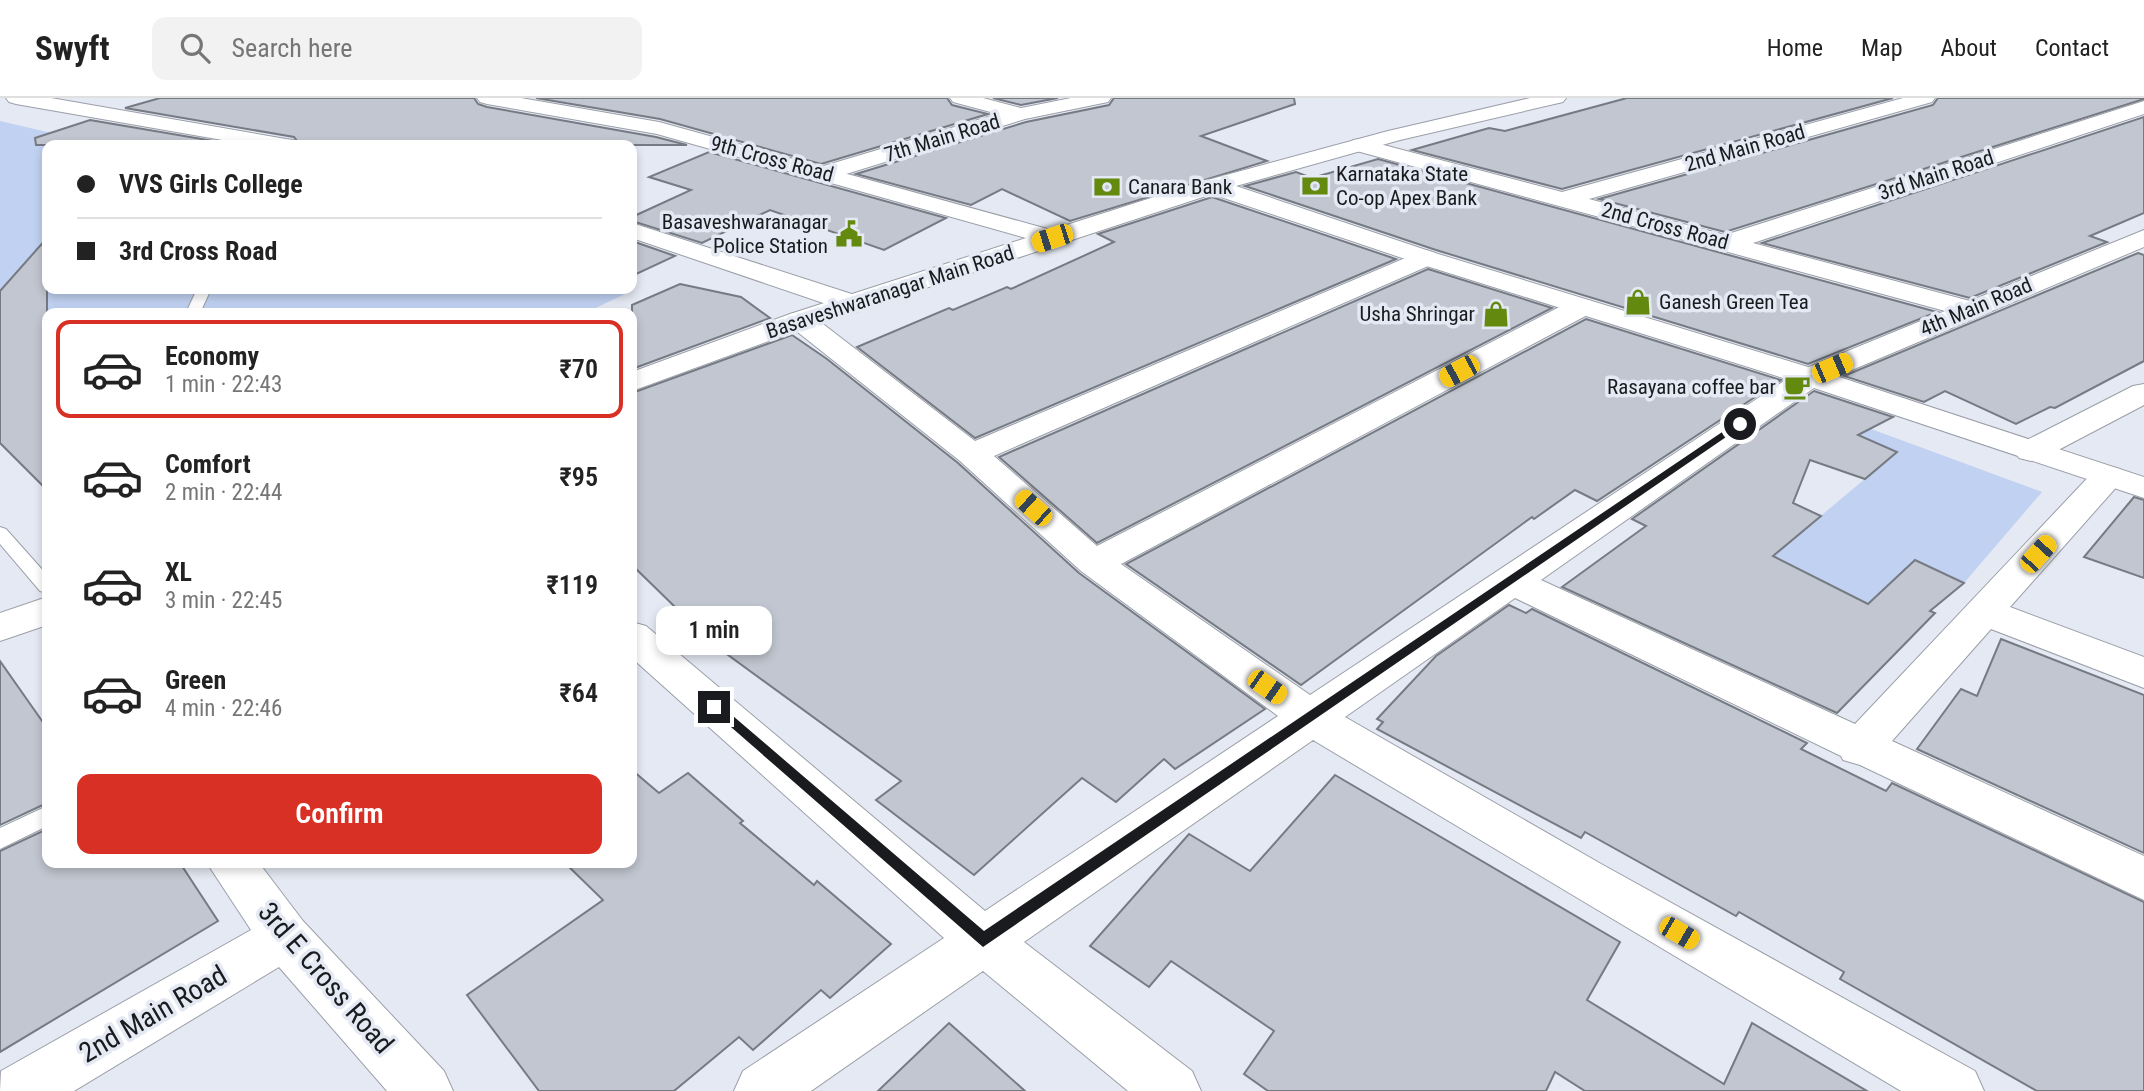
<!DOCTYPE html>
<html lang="en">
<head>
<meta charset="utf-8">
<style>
  body { margin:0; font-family:"Roboto Condensed",sans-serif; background:#f2f2f2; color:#222; height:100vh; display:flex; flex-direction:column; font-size:26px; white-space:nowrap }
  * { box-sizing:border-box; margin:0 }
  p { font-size:23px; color:#767676 }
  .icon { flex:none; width:38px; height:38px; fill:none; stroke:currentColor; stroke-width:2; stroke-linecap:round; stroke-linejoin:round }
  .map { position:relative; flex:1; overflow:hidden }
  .details { position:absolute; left:42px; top:210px; width:595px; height:560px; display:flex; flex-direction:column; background:#fff; border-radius:14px; box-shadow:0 4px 10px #0003 }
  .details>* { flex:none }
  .top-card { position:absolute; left:42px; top:42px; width:595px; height:154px; border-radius:14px; box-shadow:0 4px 10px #0003; display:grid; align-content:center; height:154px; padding:0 35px; background:#fff }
  .end { position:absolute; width:32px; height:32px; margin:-16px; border:9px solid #191b1f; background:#fff; box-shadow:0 0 0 4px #fff }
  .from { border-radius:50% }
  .bubble { position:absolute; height:49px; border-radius:14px; background:#fff; box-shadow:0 4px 10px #0003; font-size:23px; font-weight:600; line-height:49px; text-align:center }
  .car { position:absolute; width:21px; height:42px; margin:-21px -10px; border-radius:9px; box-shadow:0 0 5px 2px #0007; background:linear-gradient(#f5c518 24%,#345 0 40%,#f5c518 0 76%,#345 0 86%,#f5c518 0) }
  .top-card b { display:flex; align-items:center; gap:24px; height:66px; font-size:26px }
  .top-card b+b { border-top:2px solid #e0e0e0 }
  .top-card i { width:18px; height:18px; background:#222 }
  ul { padding:12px 0 0; list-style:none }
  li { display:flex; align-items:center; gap:21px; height:98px; margin:0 14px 10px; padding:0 21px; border:4px solid transparent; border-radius:14px }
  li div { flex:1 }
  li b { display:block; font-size:26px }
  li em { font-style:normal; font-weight:600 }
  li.current { border-color:#d93025 }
  li>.icon { width:63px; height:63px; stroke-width:1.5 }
  .primary-button { display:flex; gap:14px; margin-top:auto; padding:14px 35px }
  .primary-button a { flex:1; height:80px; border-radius:14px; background:#d93025; color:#fff; font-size:28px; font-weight:600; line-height:80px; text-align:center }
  header { display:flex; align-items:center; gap:42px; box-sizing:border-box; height:98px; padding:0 35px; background:#fff; border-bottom:2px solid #e0e0e0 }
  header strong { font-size:33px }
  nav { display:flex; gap:38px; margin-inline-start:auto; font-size:24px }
  .search { width:490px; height:63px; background:#f2f2f2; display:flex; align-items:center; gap:18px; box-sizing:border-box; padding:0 24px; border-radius:14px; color:#767676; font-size:26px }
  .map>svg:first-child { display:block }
  .green { fill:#c0d1f1 }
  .building { fill:#c1c6d0; stroke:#757a83; stroke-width:2 }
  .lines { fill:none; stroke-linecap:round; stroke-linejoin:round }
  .lane-casing { stroke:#9a9fa8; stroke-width:2 }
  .street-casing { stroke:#9a9fa8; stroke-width:2 }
  .secondary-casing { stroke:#9a9fa8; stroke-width:2 }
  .lane { fill:#fff; fill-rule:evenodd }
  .street { fill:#fff; fill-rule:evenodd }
  .secondary { fill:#fff; fill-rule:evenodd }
  .route { fill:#191b1f }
  .labels { text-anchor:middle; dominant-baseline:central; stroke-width:7; stroke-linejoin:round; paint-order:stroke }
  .far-street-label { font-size:21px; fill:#191b1f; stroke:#e4e9f3 }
  .far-poi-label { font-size:21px; fill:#191b1f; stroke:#e4e9f3; text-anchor:start }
  .near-street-label { font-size:28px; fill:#191b1f; stroke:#e4e9f3 }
</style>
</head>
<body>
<header>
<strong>Swyft</strong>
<div class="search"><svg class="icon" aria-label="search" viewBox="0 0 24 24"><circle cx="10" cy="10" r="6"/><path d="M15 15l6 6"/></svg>Search here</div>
<nav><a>Home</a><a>Map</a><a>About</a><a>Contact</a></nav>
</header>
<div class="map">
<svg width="2144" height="993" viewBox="0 0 2144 993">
  <rect width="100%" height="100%" fill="#e4e9f3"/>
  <g class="green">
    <polygon points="0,23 103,47 47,47 47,191 613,191 627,195 585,215 47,215 47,283 0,300"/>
    <polygon points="1802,314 1844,321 2042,394 1964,485 1915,462 1868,506 1791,467 1754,474 1897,354"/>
  </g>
  <g class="building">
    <polygon points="160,0 474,0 478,6 487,9 656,39 687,47 300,47 294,39 125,10"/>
    <polygon points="536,0 947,0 952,7 988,16 821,66 660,21"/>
    <polygon points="993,0 1058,0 1021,7"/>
    <polygon points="1114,0 1294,0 1295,6 1201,38 1267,63 1070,123 1002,91 971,107 856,76 1026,24 1109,7"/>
    <polygon points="1627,0 1893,0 1562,91 1412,52 1489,30 1505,33"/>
    <polygon points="1938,0 2144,0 2144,1 1725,134 1599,101 1933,7"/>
    <polygon points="2144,19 2144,115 2090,138 2107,144 1970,200 1762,145"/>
    <polygon points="90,22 237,47 36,47 35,40"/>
    <polygon points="709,54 946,120 884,152 770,112 702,145 632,123 632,119 691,92 649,79"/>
    <polygon points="1378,61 1937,214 1808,266 1436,152 1245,88 1296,74 1312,80"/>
    <polygon points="1212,99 1396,161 975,340 857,249 949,210 953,212 1007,189 1011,191 1114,144 1098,136"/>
    <polygon points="47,140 47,392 0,345 0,193"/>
    <polygon points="632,143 675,158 632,178"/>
    <polygon points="2138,155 2144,157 2144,263 2055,310 2050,309 2016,326 1945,293 1924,304 1844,278"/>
    <polygon points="1428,171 1552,210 1097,445 999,359"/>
    <polygon points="680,186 741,199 770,220 632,271 632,207"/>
    <polygon points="1586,221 1781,282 1597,403 1575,392 1534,421 1532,419 1301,587 1126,466"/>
    <polygon points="792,237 827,261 958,365 1079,475 1265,611 1175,671 1164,661 1116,704 1082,680 974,777 876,702 901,683 713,546 632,467 632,295"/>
    <polygon points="1814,293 1893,319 1858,337 1897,354 1865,381 1810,362 1793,405 1821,418 1773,458 1868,506 1915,462 1964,485 1930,513 1935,515 1837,615 1562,489 1646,428 1632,421"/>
    <polygon points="2134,399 2144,402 2144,480 2084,459"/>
    <polygon points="1509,507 1526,515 1532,511 1807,645 1801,651 1886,693 1892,685 2144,804 2144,993 2037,993 1840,881 1844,874 1739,814 1736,818 1585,734 1581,740 1377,631 1383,624 1377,621 1436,558"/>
    <polygon points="2001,541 2144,597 2144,755 1917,651 1961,591 1977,598"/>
    <polygon points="0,563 47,630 47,705 0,727"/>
    <polygon points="632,672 659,695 688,675 743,723 740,725 814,787 817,783 891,846 830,900 821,892 753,952 739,939 674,993 539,993 467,897 603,802 565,765 632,765"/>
    <polygon points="1335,677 1620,844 1587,902 1724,986 1752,925 1867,993 1585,993 1555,974 1546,993 1268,993 1244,976 1274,933 1171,863 1149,889 1090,848 1189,736 1250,773"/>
    <polygon points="47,731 47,765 180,765 218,823 0,954 0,753"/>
    <polygon points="949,925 1025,993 878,993"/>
  </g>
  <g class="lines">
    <g class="lane-casing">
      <g id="lane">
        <polygon points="197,191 211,191 200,215 186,215"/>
        <polygon points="0,429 6,431 47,477 47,495 40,493 0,446"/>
        <polygon points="47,708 47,728 0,751 0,730"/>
      </g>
    </g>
    <g class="street-casing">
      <g id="street">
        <polygon points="6,0 51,0 286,41 294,42 297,47 251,47 16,6 9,4"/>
        <polygon points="950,0 983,0 1021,10 1071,0 1111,0 1108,4 1025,21 833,80 817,80 814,75 817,70 998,16 953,4"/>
        <polygon points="1903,0 1935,0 1932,4 1589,101 1725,137 2144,3 2144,16 1753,145 1970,203 2144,132 2144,149 1821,285 1541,482 1855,626 2096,371 2108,368 2120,371 2125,378 2120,385 2010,509 2144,559 2144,590 1991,531 1892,643 2144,758 2144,802 1860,667 1843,662 1841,658 1515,500 1345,619 1603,767 1975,973 1984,993 1901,993 1313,642 1024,844 1192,973 1201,993 1128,993 983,873 811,993 734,993 743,973 944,840 632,560 632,524 646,528 985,813 1278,618 1081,473 960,363 790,228 786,222 790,216 800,214 810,216 975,343 1417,155 1426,152 1435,155 1439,160 1435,165 994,358 1097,448 1571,203 1581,201 1591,203 1595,209 1591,215 1121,466 1310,597 1799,273 1945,213 1353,52 1350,47 1353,42 1361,41 1562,94"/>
        <polygon points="632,125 864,200 868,206 864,212 854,214 844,212 632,140"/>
        <polygon points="2144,286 2144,307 2043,360 2031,363 2019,360 2014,353 2019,346 2133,288"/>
        <polygon points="207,765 259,765 303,823 444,973 453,993 387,993 279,869 74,993 0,993 1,973 251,832"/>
      </g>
    </g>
    <g class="secondary-casing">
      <g id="secondary">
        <polygon points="477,0 521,0 659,24 1051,132 1204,83 1388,33 1530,0 1566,0 1563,4 1400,42 1236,88 1435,155 1821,273 2144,379 2144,400 1799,285 1417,165 1212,96 810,228 632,293 632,274 790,216 1026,140 657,36 487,6 480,4"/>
        <polygon points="47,499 47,527 0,543 0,515"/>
      </g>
    </g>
    <use href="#lane" class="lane"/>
    <use href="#street" class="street"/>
    <use href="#secondary" class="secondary"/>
  </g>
  <polygon class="route" points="1737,324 1745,326 983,849 708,609 710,606 719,606 984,833"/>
  <defs>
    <g id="bank-bare" transform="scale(2.1)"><path d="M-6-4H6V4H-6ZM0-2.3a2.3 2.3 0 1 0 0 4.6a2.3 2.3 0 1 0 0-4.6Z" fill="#63890f" stroke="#e4e9f3" stroke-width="2.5" paint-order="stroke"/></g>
    <g id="civic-bare" transform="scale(2.1)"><path d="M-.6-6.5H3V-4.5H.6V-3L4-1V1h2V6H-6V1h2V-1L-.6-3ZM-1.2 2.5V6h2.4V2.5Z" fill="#63890f" stroke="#e4e9f3" stroke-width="2.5" paint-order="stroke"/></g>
    <g id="shop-bare" transform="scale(2.1)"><path d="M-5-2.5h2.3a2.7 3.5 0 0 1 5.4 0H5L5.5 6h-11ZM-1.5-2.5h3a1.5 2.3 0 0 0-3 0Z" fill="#63890f" stroke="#e4e9f3" stroke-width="2.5" paint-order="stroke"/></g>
    <g id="cafe-bare" transform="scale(2.1)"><path d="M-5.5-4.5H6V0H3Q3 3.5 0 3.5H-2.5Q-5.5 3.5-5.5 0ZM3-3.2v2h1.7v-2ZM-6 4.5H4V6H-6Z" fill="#63890f" stroke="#e4e9f3" stroke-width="2.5" paint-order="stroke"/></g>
  </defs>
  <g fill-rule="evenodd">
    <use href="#bank-bare" x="1315" y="88"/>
    <use href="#bank-bare" x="1107" y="89"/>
    <use href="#civic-bare" x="849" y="136"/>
    <use href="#shop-bare" x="1638" y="204"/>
    <use href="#shop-bare" x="1496" y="216"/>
    <use href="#cafe-bare" x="1797" y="289"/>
  </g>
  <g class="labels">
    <g class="far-street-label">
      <text transform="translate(942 40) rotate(-17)">7th Main Road</text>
      <text transform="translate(1745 50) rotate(-16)">2nd Main Road</text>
      <text transform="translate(772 61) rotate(15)">9th Cross Road</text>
      <text transform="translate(1936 77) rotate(-18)">3rd Main Road</text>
      <text transform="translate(1665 128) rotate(15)">2nd Cross Road</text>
      <text transform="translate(890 194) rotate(-18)">Basaveshwaranagar Main Road</text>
      <text transform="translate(1976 209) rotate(-23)">4th Main Road</text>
    </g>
    <g class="far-poi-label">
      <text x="1336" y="76">Karnataka State<tspan x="1336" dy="24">Co-op Apex Bank</tspan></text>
      <text x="1128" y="89">Canara Bank</text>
      <text x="828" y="124" text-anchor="end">Basaveshwaranagar<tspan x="828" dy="24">Police Station</tspan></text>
      <text x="1659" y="204">Ganesh Green Tea</text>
      <text x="1475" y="216" text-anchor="end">Usha Shringar</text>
      <text x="1776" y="289" text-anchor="end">Rasayana coffee bar</text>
    </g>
    <g class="near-street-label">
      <text transform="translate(326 880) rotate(49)">3rd E Cross Road</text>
      <text transform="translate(153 916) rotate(-30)">2nd Main Road</text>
    </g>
  </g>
</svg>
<i class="end from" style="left:1740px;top:326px"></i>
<i class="end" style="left:714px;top:609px"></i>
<div class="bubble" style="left:656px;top:508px;width:116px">1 min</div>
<i class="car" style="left:1052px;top:140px;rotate:252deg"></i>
<i class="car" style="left:1832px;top:270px;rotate:67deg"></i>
<i class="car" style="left:1459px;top:273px;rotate:242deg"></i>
<i class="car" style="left:1033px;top:410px;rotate:312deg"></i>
<i class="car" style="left:2038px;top:456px;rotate:42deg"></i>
<i class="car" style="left:1267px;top:589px;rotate:125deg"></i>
<i class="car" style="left:1679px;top:835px;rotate:120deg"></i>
<div class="top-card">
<b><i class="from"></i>VVS Girls College</b>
<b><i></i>3rd Cross Road</b>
</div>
<section class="details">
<ul>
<li class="current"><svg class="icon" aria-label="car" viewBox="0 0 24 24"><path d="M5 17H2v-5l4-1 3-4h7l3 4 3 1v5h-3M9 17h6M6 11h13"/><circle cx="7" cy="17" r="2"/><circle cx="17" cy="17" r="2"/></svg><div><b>Economy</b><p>1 min · 22:43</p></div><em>₹70</em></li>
<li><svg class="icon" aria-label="car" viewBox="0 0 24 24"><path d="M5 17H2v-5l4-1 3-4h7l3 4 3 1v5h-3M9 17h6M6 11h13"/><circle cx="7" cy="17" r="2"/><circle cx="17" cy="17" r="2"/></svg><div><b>Comfort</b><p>2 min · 22:44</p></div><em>₹95</em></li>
<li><svg class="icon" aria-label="car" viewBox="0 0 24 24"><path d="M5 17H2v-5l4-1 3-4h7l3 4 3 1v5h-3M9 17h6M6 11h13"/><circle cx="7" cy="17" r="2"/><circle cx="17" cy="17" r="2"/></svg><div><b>XL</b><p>3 min · 22:45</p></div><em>₹119</em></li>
<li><svg class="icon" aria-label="car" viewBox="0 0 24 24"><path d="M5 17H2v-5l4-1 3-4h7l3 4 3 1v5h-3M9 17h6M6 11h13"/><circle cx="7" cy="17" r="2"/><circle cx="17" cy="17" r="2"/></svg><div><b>Green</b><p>4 min · 22:46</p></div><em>₹64</em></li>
</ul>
<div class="primary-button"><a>Confirm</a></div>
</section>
</div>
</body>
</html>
